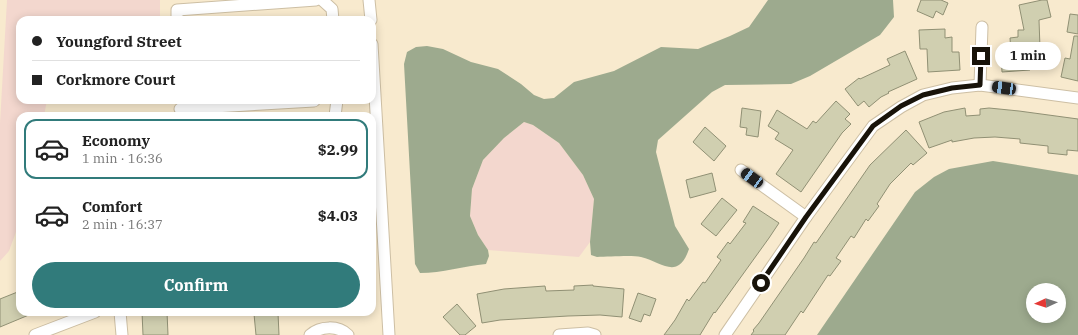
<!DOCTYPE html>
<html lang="en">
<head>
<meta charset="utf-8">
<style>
  body { margin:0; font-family:"IBM Plex Serif",serif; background:#f6f6f6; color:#222; height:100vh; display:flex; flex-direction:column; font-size:15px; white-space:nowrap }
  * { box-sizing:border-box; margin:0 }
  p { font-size:13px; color:#767676 }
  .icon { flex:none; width:22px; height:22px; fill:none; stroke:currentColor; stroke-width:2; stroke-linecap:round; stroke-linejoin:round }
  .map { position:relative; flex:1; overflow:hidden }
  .panel { position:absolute; left:16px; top:112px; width:360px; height:204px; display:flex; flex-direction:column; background:#fff; border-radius:12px; box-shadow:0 2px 10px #0003 }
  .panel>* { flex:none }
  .hud { position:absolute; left:16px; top:16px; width:360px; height:88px; border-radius:12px; box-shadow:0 2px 10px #0003; display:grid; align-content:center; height:88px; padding:0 16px; background:#fff }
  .needle { width:26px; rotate:267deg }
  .buttons { position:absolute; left:1026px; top:283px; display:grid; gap:8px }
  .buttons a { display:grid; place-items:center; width:40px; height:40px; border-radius:50%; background:#fff; box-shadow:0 2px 10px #0003; font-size:20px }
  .end { position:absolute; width:18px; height:18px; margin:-9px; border:5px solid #18130a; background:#fff; box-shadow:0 0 0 2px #fff }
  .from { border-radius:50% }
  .bubble { position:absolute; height:28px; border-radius:14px; background:#fff; box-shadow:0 2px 10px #0003; font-size:13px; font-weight:800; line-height:28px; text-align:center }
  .car { position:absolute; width:12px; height:24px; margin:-12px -6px; border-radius:5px; box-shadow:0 0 3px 1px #0007; background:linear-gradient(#222 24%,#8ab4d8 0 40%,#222 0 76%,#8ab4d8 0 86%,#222 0) }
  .hud b { display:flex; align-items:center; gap:14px; height:38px; font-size:15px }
  .hud b+b { border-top:1px solid #e0e0e0 }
  .hud i { width:10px; height:10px; background:#222 }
  ul { padding:7px 0 0; list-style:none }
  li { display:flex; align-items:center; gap:12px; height:60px; margin:0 8px 6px; padding:0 8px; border:2px solid transparent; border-radius:12px }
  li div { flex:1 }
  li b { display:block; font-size:15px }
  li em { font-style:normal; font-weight:800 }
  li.active { border-color:#317b7b }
  li>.icon { width:36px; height:36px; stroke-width:1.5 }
  .primary-button { display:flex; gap:8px; margin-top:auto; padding:8px 16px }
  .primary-button a { flex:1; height:46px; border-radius:24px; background:#317b7b; color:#fff; font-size:16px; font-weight:800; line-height:46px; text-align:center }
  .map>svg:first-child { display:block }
  .green { fill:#f3d7ce }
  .water { fill:#9daa8e; fill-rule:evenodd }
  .building { fill:#d0cfb0; stroke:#909074 }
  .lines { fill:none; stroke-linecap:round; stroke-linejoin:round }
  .minor-casing { stroke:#cdbfa4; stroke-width:13 }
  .minor { stroke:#fff; stroke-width:11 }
  .route { stroke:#18130a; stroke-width:5 }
</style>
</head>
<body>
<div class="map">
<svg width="1078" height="335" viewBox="0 0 1078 335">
  <rect width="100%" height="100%" fill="#f8eace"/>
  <g class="green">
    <polygon points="7,0 160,0 160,19 20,20 20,100 47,100 44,116 20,116 20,221 9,251 0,261 0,123"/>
    <polygon points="524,122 533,125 559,143 583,175 594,199 590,242 579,257 488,250 478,235 470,216 472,189 483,160 504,138"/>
  </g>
  <g class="water">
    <path d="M 768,0 L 893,0 L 894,17 L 880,35 L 810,76 L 791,84 L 725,85 L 712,92 L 658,140 L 656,152 L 675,226 L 689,249 C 678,281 662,262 641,257 C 631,255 608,257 597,257 L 591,255 L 590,242 L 594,199 L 583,175 L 559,143 L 533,125 L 524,122 L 504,138 L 483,160 L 472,189 L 470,216 L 478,235 L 488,250 L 489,256 L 486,264 C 464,266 442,273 420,273 L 415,264 L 404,64 L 407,52 L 416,47 L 427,46 L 443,49 L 471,62 L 498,69 L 521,84 L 534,95 L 544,99 L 554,98 L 574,82 L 614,71 L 661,47 L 698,49 L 730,36 L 749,27 Z"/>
    <path d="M 993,161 L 1078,175 L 1078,335 L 817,335 L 915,192 L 934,177 L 949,169 ZM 1033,290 L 1059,290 L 1059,316 L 1033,316 Z"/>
  </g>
  <g class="building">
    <polygon points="921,0 941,0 948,3 943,15 936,11 933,18 917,11"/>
    <polygon points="1042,0 1047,0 1051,17 1039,20 1040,48 1029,48 1030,70 1002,72 1001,53 1011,53 1010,38 1018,37 1018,30 1024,30 1019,5"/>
    <polygon points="1070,14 1078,15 1078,34 1067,32"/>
    <polygon points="945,29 945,38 952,37 952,52 959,52 960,70 928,72 927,49 920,49 919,30"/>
    <polygon points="1074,36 1078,36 1078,81 1061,77 1065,58 1070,59"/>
    <polygon points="905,51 917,79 888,92 889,93 881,97 869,107 864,101 858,106 845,89 859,78 860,79 890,65 887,59"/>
    <polygon points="836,101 850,114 845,119 851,124 842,133 801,192 776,174 793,150 775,139 779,133 768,126 777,110 807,129 813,121 816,123"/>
    <polygon points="742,108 761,111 758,137 746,135 747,128 740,127"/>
    <polygon points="965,108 966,116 980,115 980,109 989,108 1019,111 1078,119 1078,151 1067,150 1067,155 1048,153 1048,146 1020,143 1020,139 995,137 974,138 952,142 952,140 929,148 919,122 944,112"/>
    <polygon points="705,127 726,146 714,161 693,142"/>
    <polygon points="906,130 927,153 913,165 911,163 890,184 877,204 879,206 868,221 866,219 854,238 851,236 836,258 841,261 830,276 828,275 803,313 801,311 785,335 751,335 754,331 753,330 759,323 804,258 814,242 816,243 870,165"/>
    <polygon points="712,173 716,191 690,198 686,180"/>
    <polygon points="722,198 737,210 716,236 701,224"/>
    <polygon points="753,206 779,223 769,238 715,313 714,312 700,335 664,335 675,320 687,299 689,301 703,282 705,283 721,260 717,257 728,242 730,244 746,223 743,222"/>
    <polygon points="593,285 593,286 624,289 622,317 600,315 568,316 500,320 482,323 477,294 504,289 545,286 546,291 574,290 574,286"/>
    <polygon points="20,291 20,312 36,312 0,327 0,299"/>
    <polygon points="638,293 656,299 650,316 644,314 641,322 629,318"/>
    <polygon points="457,304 476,326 465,335 460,335 443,317"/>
    <polygon points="142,312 167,312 168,335 143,335"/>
    <polygon points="278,313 279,335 256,335 254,314"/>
  </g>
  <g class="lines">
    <g class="minor-casing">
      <g id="minor">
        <polyline points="322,0 332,9 333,20"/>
        <polyline points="369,0 371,20"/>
        <polyline points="177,20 177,10 316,0"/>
        <polyline points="372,44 389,335"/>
        <polyline points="980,85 982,27"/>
        <polyline points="180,109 314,101 315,100"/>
        <polyline points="335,116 337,100"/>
        <polyline points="741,170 806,217"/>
        <polyline points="120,312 122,335"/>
        <polyline points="35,335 95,312"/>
        <path d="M 310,335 C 320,326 338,325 348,335"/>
        <polyline points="559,335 588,333 595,335"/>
        <polyline points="725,335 806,217 873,126 901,107 923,95 952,88 980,85 1078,98"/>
      </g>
    </g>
    <use href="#minor" class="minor"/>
  </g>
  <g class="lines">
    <polyline class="route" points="761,283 806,217 873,126 901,106 923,95 952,88 980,85 981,56"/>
  </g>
</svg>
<div class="buttons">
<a><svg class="needle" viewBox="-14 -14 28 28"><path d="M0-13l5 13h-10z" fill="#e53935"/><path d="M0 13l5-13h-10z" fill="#767676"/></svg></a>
</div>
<i class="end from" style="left:761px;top:283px"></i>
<i class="end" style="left:981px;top:56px"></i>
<div class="bubble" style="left:995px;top:42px;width:66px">1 min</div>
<i class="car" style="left:1004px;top:88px;rotate:278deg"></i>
<i class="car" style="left:752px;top:178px;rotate:306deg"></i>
<div class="hud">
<b><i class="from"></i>Youngford Street</b>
<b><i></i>Corkmore Court</b>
</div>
<section class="panel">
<ul>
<li class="active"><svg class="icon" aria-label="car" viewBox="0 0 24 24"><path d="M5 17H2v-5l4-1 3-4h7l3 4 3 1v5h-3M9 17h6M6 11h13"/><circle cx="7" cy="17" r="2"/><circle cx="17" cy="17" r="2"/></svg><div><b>Economy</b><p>1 min · 16:36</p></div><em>$2.99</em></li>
<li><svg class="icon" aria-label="car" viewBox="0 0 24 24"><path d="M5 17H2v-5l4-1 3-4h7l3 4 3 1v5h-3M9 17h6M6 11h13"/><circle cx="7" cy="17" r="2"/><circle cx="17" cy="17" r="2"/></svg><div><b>Comfort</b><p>2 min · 16:37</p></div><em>$4.03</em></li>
</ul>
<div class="primary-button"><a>Confirm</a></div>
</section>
</div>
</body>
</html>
